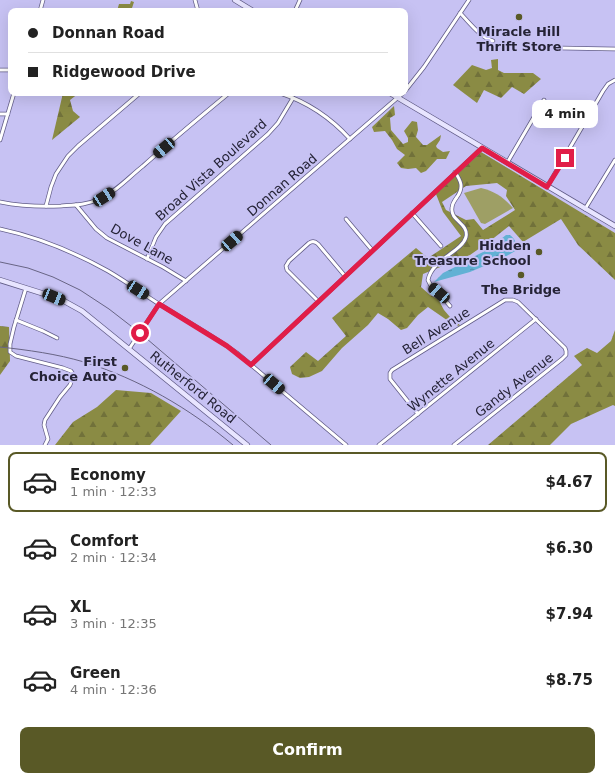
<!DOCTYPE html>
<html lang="en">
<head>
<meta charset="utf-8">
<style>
  body { margin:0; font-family:"DejaVu Sans",sans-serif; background:#f2f2f2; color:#222; height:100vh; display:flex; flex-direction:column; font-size:15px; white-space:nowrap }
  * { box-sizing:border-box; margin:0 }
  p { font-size:13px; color:#767676 }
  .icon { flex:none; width:22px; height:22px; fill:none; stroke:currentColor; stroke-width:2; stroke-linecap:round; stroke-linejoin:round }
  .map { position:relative; height:445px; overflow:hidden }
  .details { display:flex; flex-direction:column; background:#fff; flex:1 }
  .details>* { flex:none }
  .banner { position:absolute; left:8px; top:8px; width:400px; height:88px; border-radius:8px; box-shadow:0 4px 16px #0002; display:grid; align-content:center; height:88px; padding:0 20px; background:#fff }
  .end { position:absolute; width:18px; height:18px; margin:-9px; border:5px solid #e11d48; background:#fff; box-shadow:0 0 0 2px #fff }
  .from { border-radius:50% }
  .bubble { position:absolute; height:28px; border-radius:8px; background:#fff; box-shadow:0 4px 16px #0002; font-size:13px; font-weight:700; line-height:28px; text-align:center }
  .car { position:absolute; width:12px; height:24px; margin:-12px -6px; border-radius:5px; box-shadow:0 0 3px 1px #0007; background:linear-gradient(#222 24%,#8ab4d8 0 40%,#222 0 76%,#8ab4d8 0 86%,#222 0) }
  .banner b { display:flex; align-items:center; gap:14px; height:38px; font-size:15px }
  .banner b+b { border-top:1px solid #e0e0e0 }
  .banner i { width:10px; height:10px; background:#222 }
  ul { padding:7px 0 0; list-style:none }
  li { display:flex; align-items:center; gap:12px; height:60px; margin:0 8px 6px; padding:0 12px; border:2px solid transparent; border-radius:8px }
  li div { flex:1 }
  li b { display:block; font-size:15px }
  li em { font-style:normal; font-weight:700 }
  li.on { border-color:#595926 }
  li>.icon { width:36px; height:36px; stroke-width:1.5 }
  .action { display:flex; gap:8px; margin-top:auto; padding:8px 20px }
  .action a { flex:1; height:46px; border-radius:8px; background:#595926; color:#fff; font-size:16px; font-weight:700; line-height:46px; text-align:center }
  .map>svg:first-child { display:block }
  .forest { fill:url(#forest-firs); fill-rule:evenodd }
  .garden { fill:#9e9f65 }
  .water { fill:url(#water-ripples) }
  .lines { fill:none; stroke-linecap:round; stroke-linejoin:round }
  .street-casing { stroke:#625d88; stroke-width:4.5 }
  .secondary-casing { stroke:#625d88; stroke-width:6 }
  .street { stroke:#fff; stroke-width:3 }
  .secondary { stroke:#e8e5ff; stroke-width:4.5 }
  .rail { stroke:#686484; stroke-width:1 }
  .route { stroke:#e11d48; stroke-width:5 }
  .poi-dot { fill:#595926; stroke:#c7c2f3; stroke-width:1.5 }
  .labels { text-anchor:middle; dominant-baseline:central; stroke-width:4; stroke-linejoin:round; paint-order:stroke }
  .poi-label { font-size:13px; font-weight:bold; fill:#252336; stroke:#c7c2f3 }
  .street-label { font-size:13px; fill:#252336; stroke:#c7c2f3 }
</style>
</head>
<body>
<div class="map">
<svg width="615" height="445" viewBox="0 0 615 445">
  <defs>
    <pattern id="forest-firs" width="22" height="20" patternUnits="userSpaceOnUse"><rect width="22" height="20" fill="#8a8b44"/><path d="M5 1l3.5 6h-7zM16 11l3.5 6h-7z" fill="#71713a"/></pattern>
    <pattern id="water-ripples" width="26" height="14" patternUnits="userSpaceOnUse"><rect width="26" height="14" fill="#62b1d4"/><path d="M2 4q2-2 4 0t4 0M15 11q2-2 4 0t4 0" fill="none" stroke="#5190ad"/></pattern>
  </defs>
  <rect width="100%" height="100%" fill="#c7c2f3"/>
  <g class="forest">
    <polygon points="131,1 134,2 131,11 117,11 119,4 130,4"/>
    <polygon points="498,59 498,70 504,73 533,73 541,79 524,94 512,87 501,98 484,90 477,103 453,85 472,65 486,70 492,68 491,60"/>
    <polygon points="63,93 79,93 70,100 73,111 80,117 52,140"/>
    <polygon points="394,106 395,115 390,118 391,130 403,144 408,142 408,138 404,131 412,121 417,122 418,130 416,137 423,145 427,145 441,135 440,140 436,146 437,148 443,152 450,151 446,159 437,159 426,171 421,173 416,168 408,169 401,168 397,163 405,155 397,149 392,140 385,131 374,132 372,127"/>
    <path d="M 481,152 L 615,233 L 615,280 L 578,245 L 561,219 L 523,242 L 509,226 L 490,241 L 470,255 L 423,274 L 421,287 L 430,295 L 438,299 L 444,310 L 450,317 L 461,326 L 454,325 L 428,307 L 418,315 L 407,328 L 401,330 L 388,319 L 378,313 L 368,325 L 342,348 L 322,371 L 309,377 L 300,378 L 292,374 L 290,367 L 306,352 L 318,361 L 346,336 L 332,318 L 416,248 L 428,258 L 461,236 L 443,212 L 436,194 ZM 497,183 L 507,190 L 506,196 L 515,210 L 483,230 L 474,219 L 466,220 L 446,210 L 442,202 L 466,186 Z"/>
    <polygon points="0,326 9,327 10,361 0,375"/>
    <polygon points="615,330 615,406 613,405 571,424 550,445 488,445 582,365 574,356 587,348 597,353 611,341"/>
    <polygon points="116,390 151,393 181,411 150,445 55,445 73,422 97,407"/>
  </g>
  <path class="garden" d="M 481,188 C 496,192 502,196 513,208 L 485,224 L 481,223 L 464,193 Z"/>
  <path class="water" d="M 506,235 L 510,235 C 515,239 517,243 517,250 L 503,258 L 470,272 L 434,282 L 443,273 L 457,266 L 463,262 L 491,248 L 496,243 Z"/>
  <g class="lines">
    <g class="street-casing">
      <g id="street">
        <polyline points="195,0 198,11"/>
        <polyline points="40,11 43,0"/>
        <polyline points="295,11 300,0"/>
        <path d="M 460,13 C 470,23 480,37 493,41"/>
        <polyline points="560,48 615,49"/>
        <polyline points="0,70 11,70"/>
        <polyline points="405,91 424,67 469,0"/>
        <path d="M 280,93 C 307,102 331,118 350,139"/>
        <polyline points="0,114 8,114"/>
        <polyline points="0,140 14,93"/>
        <polyline points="507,163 544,100"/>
        <polyline points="547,187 603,91 608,84 615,80"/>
        <path d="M 0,202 C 20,206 40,207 61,206 C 74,205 87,205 99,199 C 116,192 129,177 143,166 C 171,141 200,117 229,93"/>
        <polyline points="76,205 96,229 107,238 163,267 186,281"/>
        <polyline points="46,206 51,187 56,174 68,156 78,146 140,93"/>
        <polyline points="585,209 615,160"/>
        <polyline points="412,213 441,246"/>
        <polyline points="346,219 372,250"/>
        <path d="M 0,229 C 38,237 74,252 108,271 C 125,281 142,293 159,304 C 185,320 212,335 237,353 L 346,445"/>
        <polyline points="147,259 156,237 165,224 268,134 278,123 293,98"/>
        <polyline points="26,288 14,327 10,344 10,352 16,356 63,368 71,371 73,374 72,380 70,385 60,397 45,420 44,425 48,439 45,445"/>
        <path d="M 318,301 L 287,270 L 286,266 L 289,261 L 309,243 C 312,241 315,241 318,244 L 345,276"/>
        <path d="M 450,306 L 439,293 L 431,286 L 428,280 C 432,259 462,252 466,237 C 469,223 450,221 452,208 C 452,204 454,201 457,197 C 464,187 461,181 455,172"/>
        <polyline points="16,320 43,331 57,338"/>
        <polyline points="129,349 159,304 403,93"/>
        <polyline points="251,365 482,148"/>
        <polyline points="418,414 390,379 390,373 392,370 505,300 513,300 518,302 565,348 566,351 566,355 562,359 454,445"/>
        <polyline points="379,445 536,319"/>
      </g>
    </g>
    <g class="secondary-casing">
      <g id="secondary">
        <polyline points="235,0 253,11"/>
        <polyline points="390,93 615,226"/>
        <polyline points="0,280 54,297 64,301 82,311 247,445"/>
      </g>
    </g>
    <use href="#street" class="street"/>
    <use href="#secondary" class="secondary"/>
    <g class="rail">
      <polyline points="0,262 28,268 53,277 80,290 109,309 140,333 271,445"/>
      <path d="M 0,347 C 28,350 57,354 84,362 C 139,379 189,408 233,445"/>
    </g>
  </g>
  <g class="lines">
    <polyline class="route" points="140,333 159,304 227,346 251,365 482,148 547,187 565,158"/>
  </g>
  <g class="poi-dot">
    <circle cx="519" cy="17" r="4"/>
    <circle cx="539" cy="252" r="4"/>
    <circle cx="521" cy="275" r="4"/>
    <circle cx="125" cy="368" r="4"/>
  </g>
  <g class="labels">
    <g class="poi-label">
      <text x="519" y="31">Miracle Hill<tspan x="519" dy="15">Thrift Store</tspan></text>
      <text x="531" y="245" text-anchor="end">Hidden<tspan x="531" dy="15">Treasure School</tspan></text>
      <text x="521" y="289">The Bridge</text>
      <text x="117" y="361" text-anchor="end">First<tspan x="117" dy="15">Choice Auto</tspan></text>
    </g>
    <g class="street-label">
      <text transform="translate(211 170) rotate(-42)">Broad Vista Boulevard</text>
      <text transform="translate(282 185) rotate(-41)">Donnan Road</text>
      <text transform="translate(142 244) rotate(29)">Dove Lane</text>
      <text transform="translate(436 331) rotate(-32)">Bell Avenue</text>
      <text transform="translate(451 375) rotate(-39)">Wynette Avenue</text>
      <text transform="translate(514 385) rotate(-38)">Gandy Avenue</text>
      <text transform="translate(193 387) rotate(39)">Rutherford Road</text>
    </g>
  </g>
</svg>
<i class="end from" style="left:140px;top:333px"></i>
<i class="end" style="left:565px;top:158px"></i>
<div class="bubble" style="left:532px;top:100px;width:66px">4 min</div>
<i class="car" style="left:164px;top:148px;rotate:230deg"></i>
<i class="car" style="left:104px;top:197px;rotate:57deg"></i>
<i class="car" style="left:232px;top:241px;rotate:49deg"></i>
<i class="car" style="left:138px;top:290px;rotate:123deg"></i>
<i class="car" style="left:439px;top:293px;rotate:311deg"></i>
<i class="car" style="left:54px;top:297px;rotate:112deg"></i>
<i class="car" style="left:274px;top:384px;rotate:130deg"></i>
<div class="banner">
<b><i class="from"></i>Donnan Road</b>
<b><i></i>Ridgewood Drive</b>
</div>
</div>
<section class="details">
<ul>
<li class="on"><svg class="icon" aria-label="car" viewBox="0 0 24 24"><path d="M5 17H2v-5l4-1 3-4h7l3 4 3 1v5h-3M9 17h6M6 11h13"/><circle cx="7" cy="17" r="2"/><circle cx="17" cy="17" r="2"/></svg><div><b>Economy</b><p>1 min · 12:33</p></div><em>$4.67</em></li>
<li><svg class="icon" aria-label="car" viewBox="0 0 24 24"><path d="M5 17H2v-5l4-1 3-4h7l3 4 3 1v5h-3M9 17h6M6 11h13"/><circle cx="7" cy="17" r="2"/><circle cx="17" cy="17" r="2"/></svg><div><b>Comfort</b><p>2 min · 12:34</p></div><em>$6.30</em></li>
<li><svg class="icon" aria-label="car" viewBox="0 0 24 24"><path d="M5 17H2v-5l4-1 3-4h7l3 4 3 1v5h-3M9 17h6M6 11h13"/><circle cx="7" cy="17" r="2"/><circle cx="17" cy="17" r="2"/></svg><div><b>XL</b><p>3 min · 12:35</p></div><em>$7.94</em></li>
<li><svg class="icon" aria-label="car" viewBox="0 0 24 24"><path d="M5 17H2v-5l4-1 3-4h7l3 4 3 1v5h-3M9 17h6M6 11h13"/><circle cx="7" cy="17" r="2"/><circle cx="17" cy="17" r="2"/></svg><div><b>Green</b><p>4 min · 12:36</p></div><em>$8.75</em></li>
</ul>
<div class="action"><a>Confirm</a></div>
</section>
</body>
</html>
